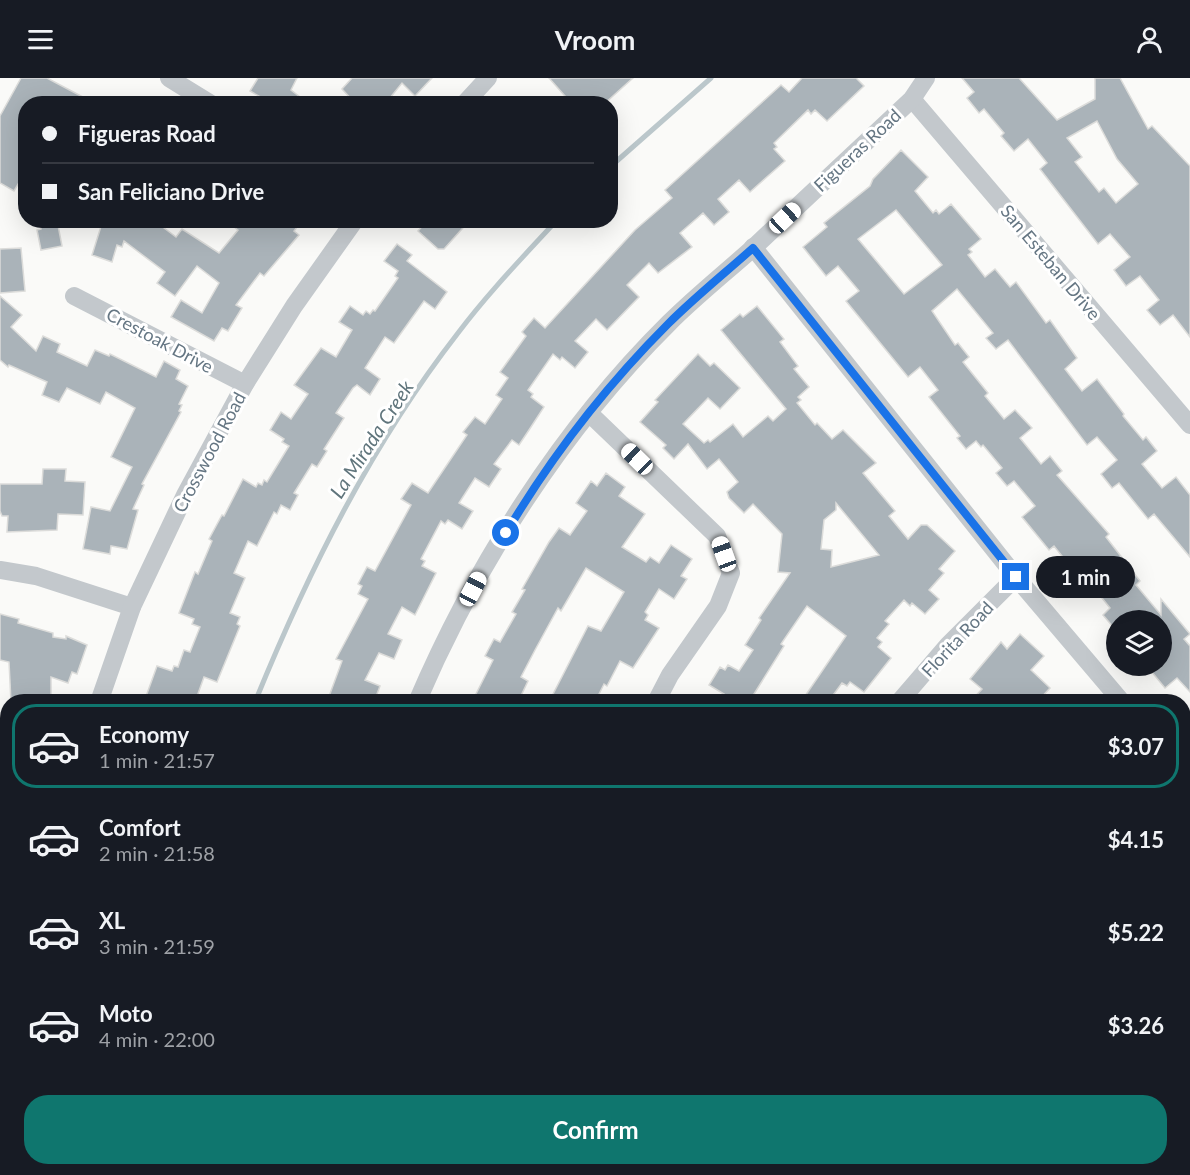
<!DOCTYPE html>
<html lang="en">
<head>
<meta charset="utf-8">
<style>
  body { margin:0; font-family:Lato,sans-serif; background:#20242c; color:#f1f3f6; height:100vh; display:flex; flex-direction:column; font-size:22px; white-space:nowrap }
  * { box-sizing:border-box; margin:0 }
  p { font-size:20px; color:#9ea1a6 }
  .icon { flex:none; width:33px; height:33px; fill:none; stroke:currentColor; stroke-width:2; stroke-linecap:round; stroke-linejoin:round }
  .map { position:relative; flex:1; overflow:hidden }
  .side { position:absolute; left:0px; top:616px; width:1191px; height:482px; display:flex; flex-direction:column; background:#171b24; border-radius:24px 24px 0 0; box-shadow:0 6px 24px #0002 }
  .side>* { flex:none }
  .hud { position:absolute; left:18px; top:18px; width:600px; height:132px; border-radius:24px; box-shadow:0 6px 24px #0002; display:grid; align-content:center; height:132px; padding:0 24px; background:#171b24 }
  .buttons { position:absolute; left:1106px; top:532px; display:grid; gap:12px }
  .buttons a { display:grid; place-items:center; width:66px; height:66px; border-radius:50%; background:#171b24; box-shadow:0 6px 24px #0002; font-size:30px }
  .end { position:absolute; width:27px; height:27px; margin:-14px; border:8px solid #1a73e8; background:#fff; box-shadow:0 0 0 3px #fff }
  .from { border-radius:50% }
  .bubble { position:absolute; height:42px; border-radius:21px; background:#171b24; box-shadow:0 6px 24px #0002; font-size:20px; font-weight:700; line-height:42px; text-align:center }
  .car { position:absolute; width:18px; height:36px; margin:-18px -9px; border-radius:8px; box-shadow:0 0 4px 2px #0007; background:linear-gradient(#fff 24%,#345 0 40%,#fff 0 76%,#345 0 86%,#fff 0) }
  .hud b { display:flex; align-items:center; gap:21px; height:57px; font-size:22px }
  .hud b+b { border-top:2px solid #363941 }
  .hud i { width:15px; height:15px; background:#f1f3f6 }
  ul { padding:10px 0 0; list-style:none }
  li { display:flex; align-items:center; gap:18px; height:84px; margin:0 12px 9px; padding:0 12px; border:3px solid transparent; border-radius:24px }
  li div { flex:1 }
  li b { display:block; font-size:22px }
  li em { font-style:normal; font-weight:700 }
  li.selected { border-color:#0f766e }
  li>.icon { width:54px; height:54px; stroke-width:1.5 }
  .action { display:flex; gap:12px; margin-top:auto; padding:12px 24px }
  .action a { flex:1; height:69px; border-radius:24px; background:#0f766e; color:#fff; font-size:24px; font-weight:700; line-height:69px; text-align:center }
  header { display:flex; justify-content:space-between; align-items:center; height:78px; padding:0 24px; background:#171b24; font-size:27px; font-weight:700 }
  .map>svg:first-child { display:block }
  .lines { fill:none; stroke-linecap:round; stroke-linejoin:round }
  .stream { stroke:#bbc7cb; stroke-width:5 }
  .building { fill:#aab3b9; stroke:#dcdcda; stroke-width:1.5; fill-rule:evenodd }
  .street { stroke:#c3c8cc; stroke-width:18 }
  .primary { stroke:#d6dbdf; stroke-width:28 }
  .route { stroke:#1a73e8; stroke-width:8 }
  .labels { text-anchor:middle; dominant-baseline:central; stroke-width:6; stroke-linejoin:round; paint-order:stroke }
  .street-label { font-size:18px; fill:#657683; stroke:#fff }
  .water-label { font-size:20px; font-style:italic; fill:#60757c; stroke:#fff }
</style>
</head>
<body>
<header><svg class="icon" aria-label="menu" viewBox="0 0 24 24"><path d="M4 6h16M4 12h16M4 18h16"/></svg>Vroom<svg class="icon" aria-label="person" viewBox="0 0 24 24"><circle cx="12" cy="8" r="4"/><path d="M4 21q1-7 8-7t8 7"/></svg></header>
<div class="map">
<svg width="1190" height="1097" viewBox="0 0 1190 1097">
  <rect width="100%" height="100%" fill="#fafaf8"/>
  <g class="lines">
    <g class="stream">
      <polyline points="610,89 711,0"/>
      <path d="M 255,624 C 308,494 371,367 458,255 C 488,215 523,179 557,142"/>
      <polyline points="236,1090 238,1097"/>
    </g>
  </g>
  <g class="building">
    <polygon points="21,0 47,0 96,26 26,26 26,93 14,113 0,105 0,38"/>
    <polygon points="258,0 297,0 291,12 309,26 273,26 250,13"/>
    <polygon points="352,0 432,0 415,18 402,5 385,26 356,26 342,11"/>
    <polygon points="549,0 633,0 604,26 557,26 565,18"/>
    <polygon points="802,0 856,0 864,8 827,43 815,32 811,36 808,32 774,65 777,69 774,71 785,83 750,114 739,102 718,121 729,134 714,147 703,135 680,155 692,169 658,195 649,185 627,207 639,219 607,252 596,241 575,263 588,274 575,290 562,279 560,282 553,276 528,312 533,316 531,319 544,329 529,352 519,367 512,362 494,386 501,391 489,409 475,400 459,425 473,433 462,451 448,442 445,446 441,443 421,481 425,483 422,488 436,495 415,537 402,529 388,556 402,562 394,581 379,575 365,602 380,608 374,624 327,624 342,583 336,581 368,521 358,516 362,508 358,506 367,489 375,493 411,427 401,421 412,405 428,415 467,357 463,354 475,339 485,346 502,321 496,317 508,300 500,294 526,258 522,254 534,240 545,250 635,152 672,120 665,112 781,7 789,14"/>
    <path d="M 962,0 L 1019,0 L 1057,42 L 1095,21 L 1095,0 L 1120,0 L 1148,51 L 1152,48 L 1190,88 L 1190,259 L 1173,237 L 1160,247 L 1147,232 L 1159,222 L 1140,198 L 1126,208 L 1114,192 L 1130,179 L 1110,156 L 1098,166 L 1040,91 L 1047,85 L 1028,61 L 1014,73 L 1001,58 L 1004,55 L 984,31 L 979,35 L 967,20 L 974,14 ZM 1097,43 L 1117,81 L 1138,106 L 1116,125 L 1104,110 L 1099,114 L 1075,84 L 1082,79 L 1067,60 Z"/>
    <path d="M 901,72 L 928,99 L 915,113 L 933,135 L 936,132 L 939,136 L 951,126 L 981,161 L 969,171 L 972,174 L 968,177 L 985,199 L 995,191 L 1010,209 L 1016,204 L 1046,245 L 1050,242 L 1077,280 L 1065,291 L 1082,313 L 1097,301 L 1124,336 L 1123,338 L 1143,362 L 1146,359 L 1157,373 L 1142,386 L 1162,410 L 1176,399 L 1190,417 L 1190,479 L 1154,436 L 1148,441 L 1119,405 L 1112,410 L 1101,396 L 1117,382 L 1097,359 L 1087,367 L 1008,262 L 996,271 L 986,260 L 993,255 L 957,211 L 932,233 L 955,267 L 958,265 L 969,279 L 963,284 L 988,315 L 985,318 L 1004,341 L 1015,332 L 1032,350 L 1020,360 L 1041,386 L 1050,378 L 1062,393 L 1057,397 L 1109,456 L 1106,459 L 1140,503 L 1136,507 L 1161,537 L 1161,521 L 1190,556 L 1184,561 L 1190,568 L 1190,614 L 1177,600 L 1165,610 L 1151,593 L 1161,588 L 1161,543 L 1116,543 L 1114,550 L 1103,537 L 1110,530 L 1074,485 L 1070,488 L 1054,468 L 1049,472 L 1022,439 L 1035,428 L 1014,403 L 1007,408 L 996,395 L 1002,390 L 983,367 L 981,369 L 976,363 L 966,371 L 957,360 L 960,358 L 929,319 L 938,312 L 920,289 L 908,299 L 846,223 L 859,213 L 838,188 L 826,198 L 803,169 L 827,149 L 824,145 L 870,108 L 873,101 ZM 896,132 L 942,187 L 904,216 L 858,161 Z"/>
    <polygon points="39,142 57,142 62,168 41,172 37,152 41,151"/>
    <polygon points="103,142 146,142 160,147 176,159 182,151 219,175 238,152 225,142 302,142 294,153 299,157 264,198 260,195 236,227 242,230 228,253 222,250 214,263 171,239 181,222 202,235 219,205 197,188 175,218 157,205 165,194 124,163 122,169 117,167 112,184 92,177"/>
    <polygon points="428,142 470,142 444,171 438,171 418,153"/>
    <polygon points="397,166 412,177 407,183 447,214 435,231 424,223 394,265 385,259 365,290 380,301 370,317 357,307 353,310 336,335 344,340 324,371 327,373 317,389 312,386 294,415 298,417 290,432 281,427 277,436 274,434 257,468 248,463 234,495 245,500 230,535 240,539 237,546 240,548 217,604 204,599 195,624 144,624 157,588 172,593 174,588 178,589 184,572 190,574 200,549 192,546 194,541 179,535 195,494 198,496 212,463 209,461 222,437 224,438 243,401 256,409 258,405 262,407 264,402 267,404 289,368 282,364 284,361 270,352 281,334 291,341 308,316 294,307 321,270 336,279 352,252 339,244 350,228 363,237 366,233 370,236 373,232 375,233 398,200 395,198 398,193 384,183"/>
    <polygon points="21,170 25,213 0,215 0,171"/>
    <polygon points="0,218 22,237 11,249 36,273 43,258 60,266 57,274 87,288 95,272 109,278 110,276 156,299 164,283 180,292 176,301 188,308 179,326 182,327 179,333 181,334 142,406 144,407 133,431 138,432 127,471 111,468 110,476 83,471 91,429 110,433 132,389 111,379 135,330 106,314 100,326 67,310 59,324 42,317 47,304 9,287 8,289 0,282"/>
    <path d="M 757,228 L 784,261 L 780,264 L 798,288 L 794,291 L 809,309 L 798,319 L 801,322 L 797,325 L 815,347 L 817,345 L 832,361 L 843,352 L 876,385 L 863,395 L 895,433 L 889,438 L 908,461 L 921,447 L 927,447 L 955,473 L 939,491 L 944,495 L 929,512 L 939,521 L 925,536 L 912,525 L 910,528 L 904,522 L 885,543 L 889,546 L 877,560 L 882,564 L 878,569 L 891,580 L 864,614 L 850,604 L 847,608 L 842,605 L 828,624 L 801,624 L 846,558 L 807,528 L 781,566 L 784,568 L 749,624 L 719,624 L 724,616 L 709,607 L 720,589 L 725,592 L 728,587 L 739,593 L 753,572 L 745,567 L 761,542 L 759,540 L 790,495 L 778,494 L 782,456 L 753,426 L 744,435 L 729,420 L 727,414 L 738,404 L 719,381 L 707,391 L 688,366 L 674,381 L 663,370 L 666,367 L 640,344 L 658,324 L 655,322 L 698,276 L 710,288 L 714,285 L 740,310 L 720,331 L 708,320 L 683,346 L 704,365 L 708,362 L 710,364 L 733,346 L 743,359 L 768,338 L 773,343 L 786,331 L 721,252 L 740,236 L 743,239 ZM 836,425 L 879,477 L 831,489 L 832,472 L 821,471 L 824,442 L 836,432 Z"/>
    <polygon points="43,391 66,391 65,403 85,404 83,437 58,436 57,452 7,454 8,438 2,438 0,433 0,406 42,406"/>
    <polygon points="606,395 625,409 619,418 645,436 622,469 646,484 650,479 659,485 671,467 692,481 681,498 687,501 674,521 659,511 645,534 648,537 645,542 659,550 633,590 620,583 607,608 604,606 595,624 549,624 588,548 601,553 624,514 586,490 561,533 558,530 535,572 521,599 528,603 518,624 472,624 493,582 485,578 494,561 500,564 516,536 512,534 525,512 522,511 549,464 559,450 570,457 587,433 576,425 591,403 597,408"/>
    <polygon points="0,536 19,541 18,545 53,555 53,559 66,561 66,558 87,567 77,596 72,594 68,605 51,599 51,624 11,624 9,584 0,582"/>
    <polygon points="1020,556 1044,578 1031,592 1050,610 1037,624 970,624 982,611 970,601 1001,564 1007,571"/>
  </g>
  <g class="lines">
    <g class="street">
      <polyline points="169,0 211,26"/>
      <polyline points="912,21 1190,347"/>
      <polyline points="464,26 488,0"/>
      <polyline points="753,169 1016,499 1122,624"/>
      <polyline points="74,218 245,306"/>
      <polyline points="589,335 717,458 731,495 718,528 670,597 656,624"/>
      <polyline points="0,492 36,498 132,529"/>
      <polyline points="99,624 132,529 185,417 245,306 294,228 355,142"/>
      <path d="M 417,624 C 476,486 562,351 669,245 C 695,219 725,195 753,170 C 806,121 859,70 912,21 L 926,0"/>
      <polyline points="899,624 948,567 1016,499"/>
      <polyline points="1184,695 1190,703"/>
      <polyline points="0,716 8,716"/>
      <polyline points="1184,947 1190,931"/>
      <polyline points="80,1090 82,1097"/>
      <polyline points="411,1095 418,1090"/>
      <polyline points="733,1097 735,1090"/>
    </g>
    <g class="primary">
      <polyline points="0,862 8,862"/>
      <polyline points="0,894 8,894"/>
      <polyline points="1002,1090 1019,1097"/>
      <polyline points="1093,1090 1110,1097"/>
    </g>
  </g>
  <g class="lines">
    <path class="route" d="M 506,455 C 551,379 606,308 668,246 C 695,219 725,195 753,170 L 1016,499"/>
  </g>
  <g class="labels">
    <g class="street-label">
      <text transform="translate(857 72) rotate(-43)">Figueras Road</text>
      <text transform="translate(1051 184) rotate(50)">San Esteban Drive</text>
      <text transform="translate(160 262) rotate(28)">Crestoak Drive</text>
      <text transform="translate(209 374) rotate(-62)">Crosswood Road</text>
      <text transform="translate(957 561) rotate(-47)">Florita Road</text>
    </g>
    <g class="water-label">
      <text transform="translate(371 361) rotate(-57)">La Mirada Creek</text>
    </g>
  </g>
</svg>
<div class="buttons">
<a><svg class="icon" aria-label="layers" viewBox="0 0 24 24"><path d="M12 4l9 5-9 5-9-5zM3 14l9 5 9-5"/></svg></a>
</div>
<i class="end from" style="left:506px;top:455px"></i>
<i class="end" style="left:1016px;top:499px"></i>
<div class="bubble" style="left:1036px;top:478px;width:99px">1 min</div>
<i class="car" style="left:785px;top:140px;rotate:47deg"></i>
<i class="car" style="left:637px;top:381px;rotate:314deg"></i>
<i class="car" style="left:724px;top:476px;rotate:340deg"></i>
<i class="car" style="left:473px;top:511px;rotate:28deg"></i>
<div class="hud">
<b><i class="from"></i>Figueras Road</b>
<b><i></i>San Feliciano Drive</b>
</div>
<section class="side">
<ul>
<li class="selected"><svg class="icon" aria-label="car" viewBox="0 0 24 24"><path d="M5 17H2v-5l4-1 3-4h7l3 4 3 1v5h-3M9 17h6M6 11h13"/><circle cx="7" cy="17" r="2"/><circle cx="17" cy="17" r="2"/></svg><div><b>Economy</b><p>1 min · 21:57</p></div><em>$3.07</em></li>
<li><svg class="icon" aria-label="car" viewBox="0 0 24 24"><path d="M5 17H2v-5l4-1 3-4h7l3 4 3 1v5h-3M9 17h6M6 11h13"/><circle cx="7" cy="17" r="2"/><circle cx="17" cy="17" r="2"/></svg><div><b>Comfort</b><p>2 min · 21:58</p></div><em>$4.15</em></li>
<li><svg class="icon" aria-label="car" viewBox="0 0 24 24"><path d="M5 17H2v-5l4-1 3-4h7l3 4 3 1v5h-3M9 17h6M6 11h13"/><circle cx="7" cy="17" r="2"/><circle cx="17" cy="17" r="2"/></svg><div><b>XL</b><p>3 min · 21:59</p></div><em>$5.22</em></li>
<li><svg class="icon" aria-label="car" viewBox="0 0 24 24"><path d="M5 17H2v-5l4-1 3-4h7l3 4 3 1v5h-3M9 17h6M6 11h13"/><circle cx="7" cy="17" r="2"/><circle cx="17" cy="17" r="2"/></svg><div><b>Moto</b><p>4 min · 22:00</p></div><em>$3.26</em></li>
</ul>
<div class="action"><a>Confirm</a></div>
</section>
</div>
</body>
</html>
